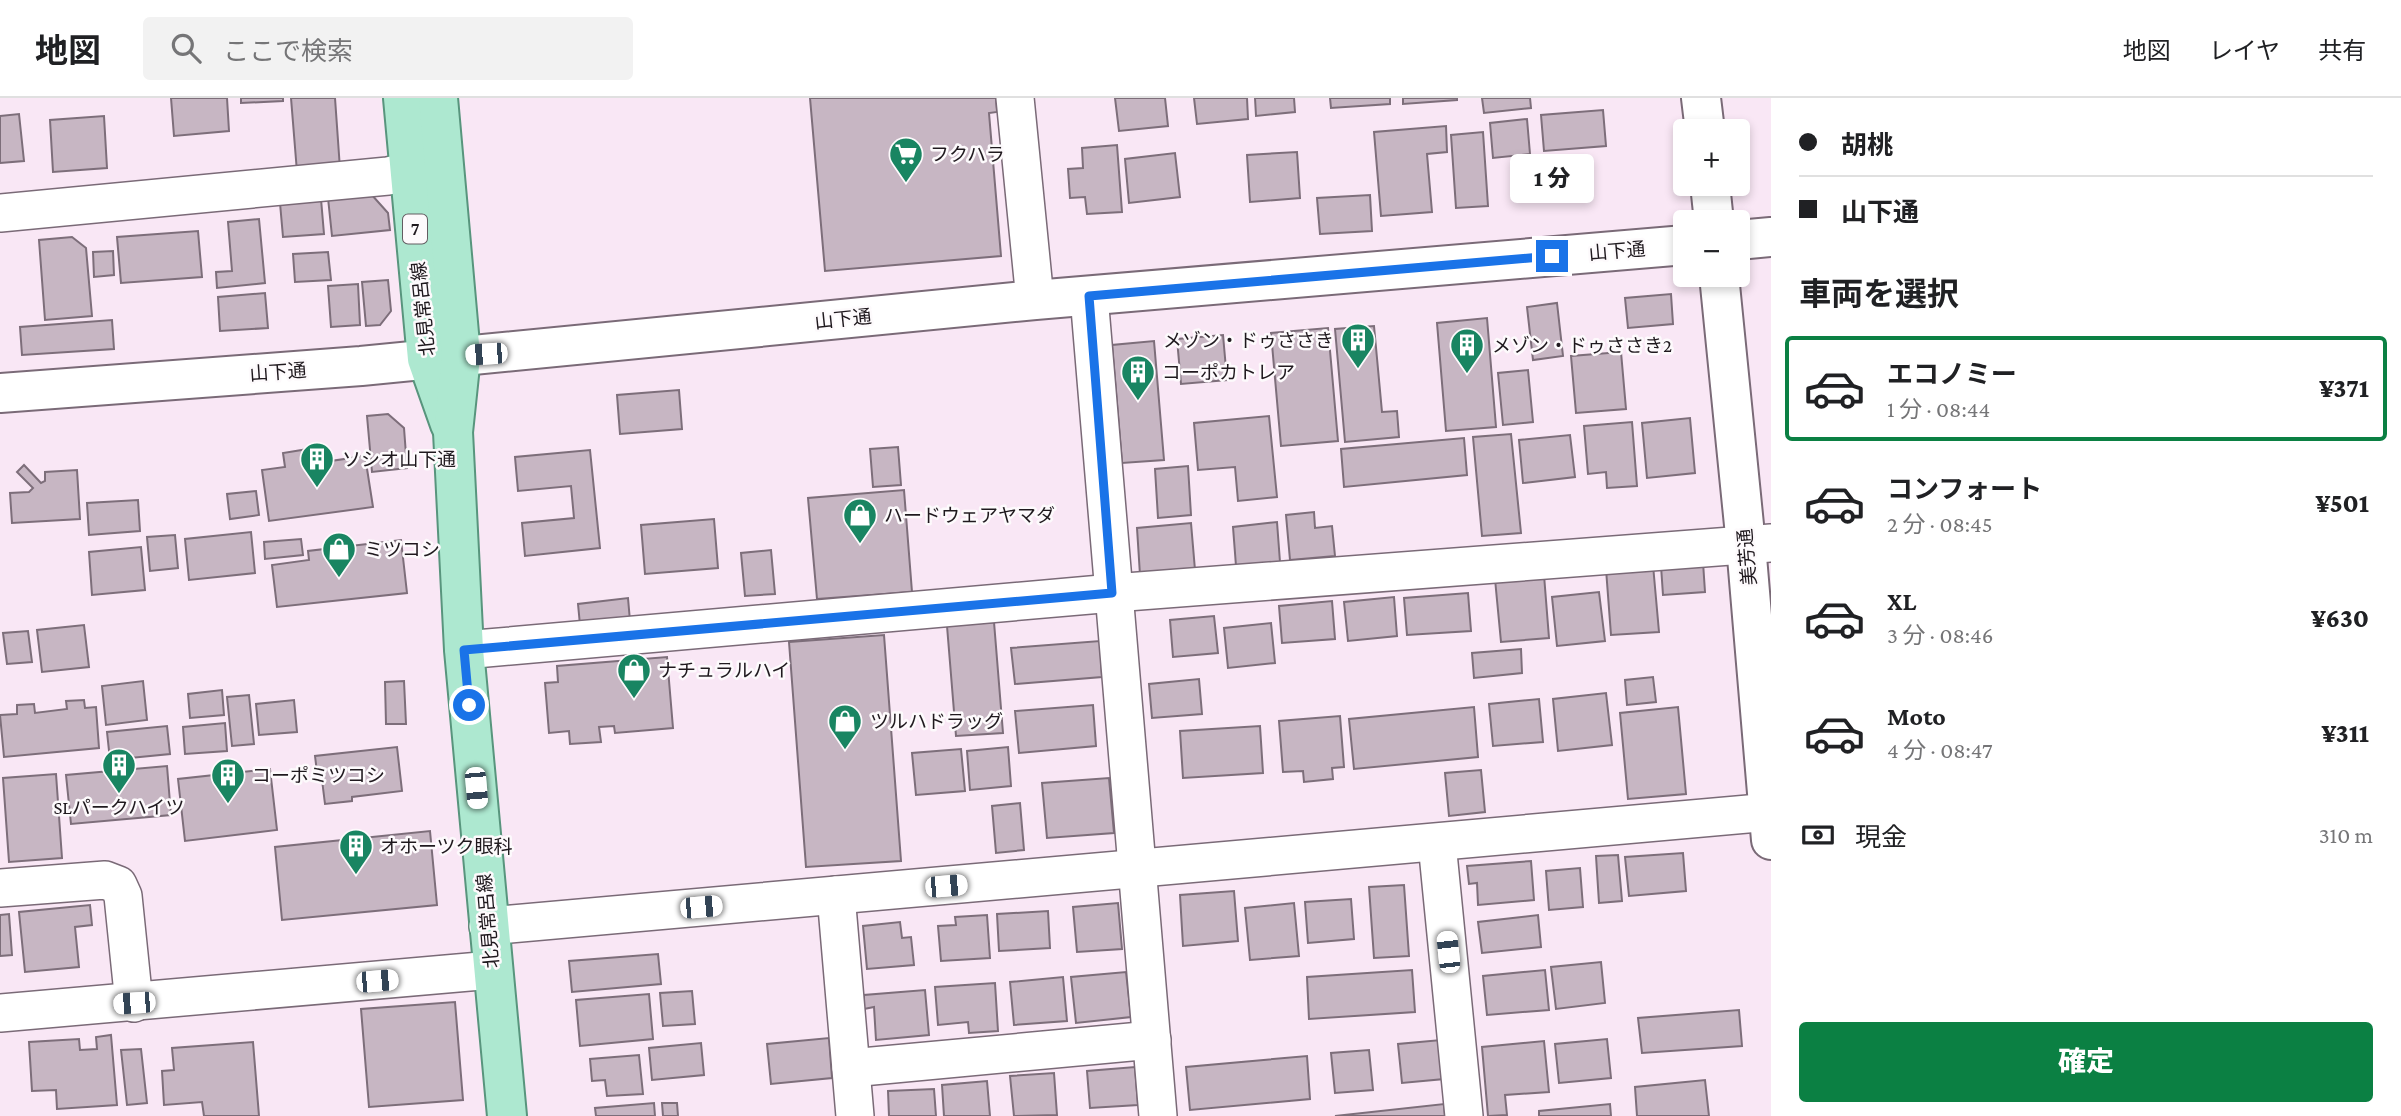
<!DOCTYPE html>
<html lang="ja">
<head>
<meta charset="utf-8">
<style>
  body { margin:0; font-family:"Crimson Pro","Noto Sans JP",serif; background:#f2f2f2; color:#202124; height:100vh; display:flex; flex-direction:column; font-size:26px; white-space:nowrap }
  * { box-sizing:border-box; margin:0 }
  p { font-size:23px; color:#757577 }
  .icon { flex:none; width:38px; height:38px; fill:none; stroke:currentColor; stroke-width:2; stroke-linecap:round; stroke-linejoin:round }
  .map { position:relative; flex:1; overflow:hidden }
  .details { display:flex; flex-direction:column; background:#fff; width:630px }
  .details>* { flex:none }
  .banner { display:grid; align-content:center; height:154px; padding:0 28px; background:#fff }
  .tools { position:absolute; left:1673px; top:21px; display:grid; gap:14px }
  .tools a { display:grid; place-items:center; width:77px; height:77px; border-radius:7px; background:#fff; box-shadow:0 4px 10px #0003; font-size:35px }
  .end { position:absolute; width:32px; height:32px; margin:-16px; border:9px solid #1a73e8; background:#fff; box-shadow:0 0 0 4px #fff }
  .from { border-radius:50% }
  .bubble { position:absolute; height:49px; border-radius:7px; background:#fff; box-shadow:0 4px 10px #0003; font-size:23px; font-weight:800; line-height:49px; text-align:center }
  .car { position:absolute; width:21px; height:42px; margin:-21px -10px; border-radius:9px; box-shadow:0 0 5px 2px #0007; background:linear-gradient(#fff 24%,#345 0 40%,#fff 0 76%,#345 0 86%,#fff 0) }
  .banner b { display:flex; align-items:center; gap:24px; height:66px; font-size:26px }
  .banner b+b { border-top:2px solid #e0e0e0 }
  .banner i { width:18px; height:18px; background:#202124 }
  ul { padding:0; list-style:none }
  li { display:flex; align-items:center; gap:21px; height:105px; margin:0 14px 10px; padding:0 14px; border:4px solid transparent; border-radius:7px }
  li div { flex:1 }
  li b { display:block; font-size:26px }
  li em { font-style:normal; font-weight:800 }
  li.active { border-color:#0b8043 }
  li>.icon { width:63px; height:63px; stroke-width:1.5 }
  h2 { padding:0 28px; font-size:32px; line-height:84px }
  .pay { display:flex; align-items:center; gap:18px; height:77px; padding:0 28px; font-size:26px }
  .pay p { margin-inline-start:auto }
  .button { display:flex; gap:14px; margin-top:auto; padding:14px 28px }
  .button a { flex:1; height:80px; border-radius:7px; background:#0b8043; color:#fff; font-size:28px; font-weight:800; line-height:80px; text-align:center }
  header { display:flex; align-items:center; gap:42px; box-sizing:border-box; height:98px; padding:0 35px; background:#fff; border-bottom:2px solid #e0e0e0 }
  header strong { font-size:33px }
  nav { display:flex; gap:38px; margin-inline-start:auto; font-size:24px }
  .search { width:490px; height:63px; background:#f2f2f2; display:flex; align-items:center; gap:18px; box-sizing:border-box; padding:0 24px; border-radius:7px; color:#757577; font-size:26px }
  main { display:flex; flex:1; min-height:0 }
  .map>svg:first-child { display:block }
  .building { fill:#c7b6c3; stroke:#7d6e7a; stroke-width:2 }
  .lines { fill:none; stroke-linecap:round; stroke-linejoin:round }
  .minor-casing { stroke:#7a6a77; stroke-width:40 }
  .tertiary-casing { stroke:#7a6a77; stroke-width:42 }
  .primary-casing { stroke:#58957d; stroke-width:42 }
  .minor { stroke:#fff; stroke-width:37 }
  .tertiary { stroke:#fff; stroke-width:38 }
  .primary { stroke:#ade8d0; stroke-width:38 }
  .route { stroke:#1a73e8; stroke-width:9 }
  .labels { text-anchor:middle; dominant-baseline:central; stroke-width:5; stroke-linejoin:round; paint-order:stroke }
  .shield { fill:#fdfafc; stroke:#625c61; stroke-width:2 }
  .shield-label { font-size:18px; font-weight:bold; fill:#1f191e }
  .poi-label { font-size:19px; fill:#1f191e; stroke:#fdfafc; text-anchor:start }
  .street-label { font-size:19px; fill:#1f191e; stroke:#fdfafc }
</style>
</head>
<body>
<header>
<strong>地図</strong>
<div class="search"><svg class="icon" aria-label="search" viewBox="0 0 24 24"><circle cx="10" cy="10" r="6"/><path d="M15 15l6 6"/></svg>ここで検索</div>
<nav><a>地図</a><a>レイヤ</a><a>共有</a></nav>
</header>
<main>
<div class="map">
<svg width="1771" height="1018" viewBox="0 0 1771 1018">
  <rect width="100%" height="100%" fill="#f9e7f5"/>
  <g class="building">
    <polygon points="171,0 227,0 229,33 174,38"/>
    <polygon points="241,0 283,0 283,3 241,5"/>
    <polygon points="291,0 335,0 340,71 297,74"/>
    <polygon points="810,0 996,0 997,14 989,15 1001,158 825,173"/>
    <polygon points="1115,0 1165,0 1168,28 1119,33"/>
    <polygon points="1194,0 1247,0 1248,21 1197,26"/>
    <polygon points="1255,0 1294,0 1295,14 1256,18"/>
    <polygon points="1330,0 1390,0 1390,6 1331,10"/>
    <polygon points="1403,0 1457,0 1457,2 1403,6"/>
    <polygon points="1482,0 1530,0 1531,10 1484,15"/>
    <polygon points="1603,12 1606,48 1544,53 1541,17"/>
    <polygon points="19,16 24,63 0,65 0,18"/>
    <polygon points="104,18 107,70 53,74 50,22"/>
    <polygon points="1527,21 1530,56 1493,60 1490,25"/>
    <polygon points="1446,28 1447,54 1427,56 1432,114 1381,118 1374,34"/>
    <polygon points="1483,34 1488,108 1456,110 1451,37"/>
    <polygon points="1117,47 1122,114 1087,116 1085,99 1070,100 1068,71 1083,70 1082,50"/>
    <polygon points="1297,54 1300,100 1250,104 1247,57"/>
    <polygon points="1175,55 1180,99 1129,105 1125,61"/>
    <polygon points="371,96 388,115 390,132 332,138 328,100"/>
    <polygon points="1370,97 1372,133 1320,136 1317,100"/>
    <polygon points="321,101 324,136 283,139 280,105"/>
    <polygon points="259,121 265,185 217,190 216,174 232,173 228,124"/>
    <polygon points="198,133 202,179 121,185 117,139"/>
    <polygon points="72,139 86,150 92,218 45,222 39,142"/>
    <polygon points="113,153 114,177 94,179 93,154"/>
    <polygon points="328,154 331,182 295,184 293,156"/>
    <polygon points="388,182 391,213 380,227 366,228 362,184"/>
    <polygon points="358,186 360,227 331,229 328,188"/>
    <polygon points="265,195 268,230 220,233 218,199"/>
    <polygon points="1671,196 1673,226 1628,230 1625,200"/>
    <polygon points="1557,205 1563,258 1533,262 1527,209"/>
    <polygon points="1487,220 1496,329 1446,333 1437,225"/>
    <polygon points="112,222 114,251 22,257 20,229"/>
    <polygon points="1374,228 1382,314 1397,313 1399,339 1345,344 1335,231"/>
    <polygon points="1328,230 1338,343 1281,348 1271,235"/>
    <polygon points="1223,237 1227,282 1181,286 1177,241"/>
    <polygon points="1154,243 1164,362 1122,365 1112,247"/>
    <polygon points="1621,254 1626,311 1576,315 1571,258"/>
    <polygon points="1528,272 1533,324 1503,327 1498,275"/>
    <polygon points="679,292 682,331 620,336 617,297"/>
    <polygon points="388,316 404,330 407,370 372,374 367,318"/>
    <polygon points="1269,318 1277,399 1238,403 1235,369 1198,372 1194,325"/>
    <polygon points="1690,320 1695,375 1647,380 1642,325"/>
    <polygon points="1632,324 1637,388 1607,390 1606,374 1588,376 1584,328"/>
    <polygon points="1511,336 1521,435 1482,438 1473,339"/>
    <polygon points="1570,337 1575,379 1523,385 1519,342"/>
    <polygon points="1464,340 1467,377 1344,389 1341,351"/>
    <polygon points="898,349 901,387 873,389 870,351"/>
    <polygon points="308,351 310,366 365,358 373,409 269,423 262,372 285,369 283,355"/>
    <polygon points="590,352 600,450 525,458 522,425 574,420 571,388 518,393 515,359"/>
    <polygon points="24,367 41,385 45,383 45,374 77,372 80,421 12,425 10,395 29,394 33,390 17,374"/>
    <polygon points="1188,368 1191,417 1158,420 1155,371"/>
    <polygon points="904,392 912,494 817,501 808,400"/>
    <polygon points="256,393 259,417 230,421 227,396"/>
    <polygon points="138,402 140,433 89,437 87,405"/>
    <polygon points="1314,414 1315,430 1332,428 1335,458 1290,462 1286,417"/>
    <polygon points="714,421 718,470 645,476 641,427"/>
    <polygon points="1277,424 1280,464 1236,468 1233,429"/>
    <polygon points="1191,425 1195,472 1140,477 1137,430"/>
    <polygon points="251,434 255,475 189,482 185,441"/>
    <polygon points="175,437 178,470 150,473 147,439"/>
    <polygon points="301,441 303,457 265,461 264,444"/>
    <polygon points="401,442 407,495 277,509 272,467 309,462 308,453"/>
    <polygon points="141,449 145,492 92,497 89,454"/>
    <polygon points="771,452 775,496 745,498 741,455"/>
    <polygon points="1703,464 1705,494 1663,497 1661,468"/>
    <polygon points="1653,467 1659,534 1611,537 1606,471"/>
    <polygon points="1544,477 1549,540 1501,544 1495,481"/>
    <polygon points="1599,494 1605,543 1557,548 1552,499"/>
    <polygon points="1468,495 1471,533 1407,537 1404,500"/>
    <polygon points="1394,499 1397,538 1348,543 1344,504"/>
    <polygon points="628,500 630,523 580,527 578,506"/>
    <polygon points="1332,503 1335,541 1282,545 1279,508"/>
    <polygon points="1214,518 1218,555 1173,559 1170,522"/>
    <polygon points="994,524 1003,635 956,638 947,528"/>
    <polygon points="1271,525 1275,565 1228,570 1224,530"/>
    <polygon points="84,527 89,569 42,574 37,532"/>
    <polygon points="28,533 32,564 7,566 3,535"/>
    <polygon points="884,537 901,763 806,769 789,544"/>
    <polygon points="1100,543 1102,579 1015,586 1011,550"/>
    <polygon points="1521,551 1522,575 1474,580 1472,555"/>
    <polygon points="667,559 673,630 615,635 614,628 599,629 601,644 570,646 569,633 549,635 545,585 558,584 557,568"/>
    <polygon points="1653,579 1656,604 1627,607 1625,582"/>
    <polygon points="1199,581 1202,616 1152,620 1149,586"/>
    <polygon points="143,583 147,622 106,627 102,588"/>
    <polygon points="404,583 406,626 386,626 385,584"/>
    <polygon points="222,592 224,617 190,620 188,596"/>
    <polygon points="1606,595 1612,647 1558,653 1553,601"/>
    <polygon points="249,597 254,646 232,648 227,599"/>
    <polygon points="1539,601 1543,644 1493,648 1489,606"/>
    <polygon points="84,602 85,610 96,609 99,650 4,659 0,617 17,616 17,607 34,606 35,615 67,611 66,603"/>
    <polygon points="294,602 297,634 259,637 256,606"/>
    <polygon points="1093,607 1096,648 1019,655 1015,613"/>
    <polygon points="1474,609 1478,659 1354,671 1349,621"/>
    <polygon points="1678,609 1686,696 1628,701 1620,615"/>
    <polygon points="1340,618 1344,669 1332,670 1333,681 1304,684 1303,673 1283,674 1279,623"/>
    <polygon points="225,625 227,653 185,656 183,629"/>
    <polygon points="167,628 170,656 110,662 107,634"/>
    <polygon points="1260,628 1263,675 1183,680 1180,633"/>
    <polygon points="397,649 402,693 352,699 352,703 325,706 322,682 318,682 315,658"/>
    <polygon points="1008,649 1011,688 970,692 967,653"/>
    <polygon points="961,651 965,693 916,697 912,655"/>
    <polygon points="167,668 171,717 71,726 66,677"/>
    <polygon points="270,671 277,732 185,743 178,681"/>
    <polygon points="1481,672 1485,714 1449,718 1445,675"/>
    <polygon points="56,676 62,760 9,764 3,680"/>
    <polygon points="1109,680 1114,735 1047,740 1042,685"/>
    <polygon points="1020,705 1024,752 996,755 992,708"/>
    <polygon points="430,733 437,807 282,822 275,749"/>
    <polygon points="1683,755 1686,793 1629,798 1625,759"/>
    <polygon points="1618,757 1622,803 1599,805 1596,758"/>
    <polygon points="1531,763 1534,802 1478,807 1477,785 1469,786 1467,768"/>
    <polygon points="1580,770 1583,809 1549,812 1546,773"/>
    <polygon points="1404,787 1409,858 1374,860 1369,789"/>
    <polygon points="1234,793 1238,843 1183,848 1180,797"/>
    <polygon points="1351,801 1354,841 1308,845 1305,804"/>
    <polygon points="1118,805 1122,851 1077,854 1073,809"/>
    <polygon points="1294,805 1299,858 1250,862 1245,810"/>
    <polygon points="90,807 92,827 75,829 79,869 25,874 19,814"/>
    <polygon points="1048,813 1050,850 999,853 997,816"/>
    <polygon points="9,816 12,857 0,858 0,817"/>
    <polygon points="987,817 990,860 941,863 938,828 956,827 955,819"/>
    <polygon points="1538,817 1541,849 1482,855 1478,824"/>
    <polygon points="900,824 902,840 911,839 914,867 867,871 863,828"/>
    <polygon points="658,856 661,886 572,894 569,863"/>
    <polygon points="1601,864 1605,905 1556,911 1551,869"/>
    <polygon points="1412,872 1415,914 1309,921 1307,879"/>
    <polygon points="1545,872 1549,912 1487,917 1483,878"/>
    <polygon points="1126,874 1131,919 1076,925 1071,879"/>
    <polygon points="1063,879 1067,923 1014,927 1010,884"/>
    <polygon points="995,885 998,933 969,935 968,924 938,927 935,889"/>
    <polygon points="925,892 929,937 876,942 874,909 864,911 864,897"/>
    <polygon points="692,893 695,926 663,928 660,895"/>
    <polygon points="649,896 653,941 580,948 576,902"/>
    <polygon points="455,904 463,1002 369,1009 361,911"/>
    <polygon points="1739,912 1742,948 1642,955 1638,920"/>
    <polygon points="111,937 117,1007 57,1011 56,992 32,993 29,944 79,941 80,952 97,951 96,939"/>
    <polygon points="829,940 832,980 771,986 767,946"/>
    <polygon points="1607,941 1611,980 1559,985 1555,946"/>
    <polygon points="1441,942 1444,981 1402,985 1398,946"/>
    <polygon points="1544,943 1549,994 1505,997 1507,1017 1488,1018 1482,949"/>
    <polygon points="253,944 259,1018 204,1018 202,1004 164,1007 162,973 174,972 172,950"/>
    <polygon points="701,945 704,977 652,982 649,950"/>
    <polygon points="141,951 147,1005 127,1007 121,952"/>
    <polygon points="1369,952 1373,992 1335,995 1331,955"/>
    <polygon points="639,957 643,996 607,998 605,982 592,983 590,961"/>
    <polygon points="1307,958 1310,1001 1190,1012 1186,969"/>
    <polygon points="1135,969 1138,1007 1090,1010 1087,973"/>
    <polygon points="1054,975 1057,1017 1014,1018 1010,978"/>
    <polygon points="1705,982 1709,1018 1637,1018 1635,989"/>
    <polygon points="987,983 990,1018 944,1018 942,987"/>
    <polygon points="934,991 936,1018 889,1018 888,993"/>
    <polygon points="654,1005 655,1018 596,1018 595,1010"/>
    <polygon points="662,1005 677,1005 678,1018 663,1018"/>
    <polygon points="1444,1006 1445,1018 1335,1018"/>
    <polygon points="1610,1006 1611,1018 1539,1018 1539,1013"/>
  </g>
  <g class="lines">
    <g class="minor-casing">
      <g id="minor">
        <polyline points="1015,0 1035,202"/>
        <polyline points="0,115 388,78 409,73"/>
        <polyline points="1089,198 1158,1018"/>
        <polyline points="464,552 1113,495 1771,445"/>
        <polyline points="1437,745 1464,1018"/>
        <polyline points="0,790 105,782 118,787 123,798 134,905"/>
        <polyline points="836,797 855,1018"/>
        <polyline points="488,828 1771,714"/>
        <polyline points="0,915 492,872"/>
        <polyline points="851,970 1152,942"/>
      </g>
    </g>
    <g class="tertiary-casing">
      <g id="tertiary">
        <polyline points="1701,0 1705,33"/>
        <polyline points="1710,86 1714,124"/>
        <polyline points="1738,142 1771,139"/>
        <polyline points="1719,177 1746,447 1771,742"/>
        <polyline points="0,295 361,268 1035,202 1685,147"/>
      </g>
    </g>
    <g class="primary-casing">
      <g id="primary">
        <polyline points="403,0 427,261 450,326"/>
        <polyline points="438,0 461,258 453,334 464,552 507,1018"/>
      </g>
    </g>
    <use href="#minor" class="minor"/>
    <use href="#tertiary" class="tertiary"/>
    <use href="#primary" class="primary"/>
  </g>
  <g class="lines">
    <polyline class="route" points="469,607 464,552 1112,495 1089,198 1552,158"/>
  </g>
  <defs>
    <g id="supermarket-pin" transform="scale(1.75)"><path d="M0 17L-7.5 6A9.5 9.5 0 1 1 7.5 6Z" fill="#198562" stroke="#fdfafc"/><path d="M-6-5.5h2.5l.6 2H6L4.5 2H-2.5L-4.4-4H-6ZM-1.5 3.2a1.3 1.3 0 1 0 .1 0ZM3 3.2a1.3 1.3 0 1 0 .1 0Z" fill="#fff"/></g>
    <g id="building-pin" transform="scale(1.75)"><path d="M0 17L-7.5 6A9.5 9.5 0 1 1 7.5 6Z" fill="#198562" stroke="#fdfafc"/><path d="M-4-6H4V6H1V3H-1V6H-4ZM-2.5-4.3h1.7v1.8h-1.7ZM.8-4.3h1.7v1.8H.8ZM-2.5-1h1.7V.8h-1.7ZM.8-1h1.7V.8H.8Z" fill="#fff"/></g>
    <g id="shop-pin" transform="scale(1.75)"><path d="M0 17L-7.5 6A9.5 9.5 0 1 1 7.5 6Z" fill="#198562" stroke="#fdfafc"/><path d="M-5-2.5h2.3a2.7 3.5 0 0 1 5.4 0H5L5.5 6h-11ZM-1.5-2.5h3a1.5 2.3 0 0 0-3 0Z" fill="#fff"/></g>
  </defs>
  <g fill-rule="evenodd">
    <use href="#supermarket-pin" x="906" y="56"/>
    <use href="#building-pin" x="1358" y="242"/>
    <use href="#building-pin" x="1467" y="247"/>
    <use href="#building-pin" x="1138" y="274"/>
    <use href="#building-pin" x="317" y="361"/>
    <use href="#shop-pin" x="860" y="417"/>
    <use href="#shop-pin" x="339" y="451"/>
    <use href="#shop-pin" x="634" y="572"/>
    <use href="#shop-pin" x="845" y="623"/>
    <use href="#building-pin" x="119" y="667"/>
    <use href="#building-pin" x="228" y="677"/>
    <use href="#building-pin" x="356" y="748"/>
  </g>
  <g class="labels">
    <rect class="shield" x="403" y="116.5" width="24" height="29" rx="5"/>
    <g class="shield-label">
      <text x="415" y="131">7</text>
    </g>
    <g class="poi-label">
      <text x="930" y="56">フクハラ</text>
      <text x="1334" y="242" text-anchor="end">メゾン・ドゥささき</text>
      <text x="1492" y="247">メゾン・ドゥささき2</text>
      <text x="1162" y="274">コーポカトレア</text>
      <text x="342" y="361">ソシオ山下通</text>
      <text x="884" y="417">ハードウェアヤマダ</text>
      <text x="364" y="451">ミツコシ</text>
      <text x="658" y="572">ナチュラルハイ</text>
      <text x="870" y="623">ツルハドラッグ</text>
      <text x="252" y="677">コーポミツコシ</text>
      <text x="119" y="709" text-anchor="middle">SLパークハイツ</text>
      <text x="380" y="748">オホーツク眼科</text>
    </g>
    <g class="street-label">
      <text transform="translate(1617 153) rotate(-5)">山下通</text>
      <text transform="translate(423 211) rotate(-96)">北見常呂線</text>
      <text transform="translate(843 221) rotate(-6)">山下通</text>
      <text transform="translate(278 274) rotate(-4)">山下通</text>
      <text transform="translate(1747 459) rotate(-95)">美芳通</text>
      <text transform="translate(488 823) rotate(-95)">北見常呂線</text>
    </g>
  </g>
</svg>
<div class="tools">
<a>+</a>
<a>−</a>
</div>
<i class="end from" style="left:469px;top:607px"></i>
<i class="end" style="left:1552px;top:158px"></i>
<div class="bubble" style="left:1510px;top:56px;width:84px">1 分</div>
<i class="car" style="left:486px;top:256px;rotate:266deg"></i>
<i class="car" style="left:476px;top:690px;rotate:175deg"></i>
<i class="car" style="left:946px;top:788px;rotate:85deg"></i>
<i class="car" style="left:701px;top:809px;rotate:85deg"></i>
<i class="car" style="left:1448px;top:854px;rotate:354deg"></i>
<i class="car" style="left:377px;top:883px;rotate:85deg"></i>
<i class="car" style="left:134px;top:905px;rotate:266deg"></i>
</div>
<section class="details">
<div class="banner">
<b><i class="from"></i>胡桃</b>
<b><i></i>山下通</b>
</div>
<h2>車両を選択</h2>
<ul>
<li class="active"><svg class="icon" aria-label="car" viewBox="0 0 24 24"><path d="M5 17H2v-5l4-1 3-4h7l3 4 3 1v5h-3M9 17h6M6 11h13"/><circle cx="7" cy="17" r="2"/><circle cx="17" cy="17" r="2"/></svg><div><b>エコノミー</b><p>1 分 · 08:44</p></div><em>¥371</em></li>
<li><svg class="icon" aria-label="car" viewBox="0 0 24 24"><path d="M5 17H2v-5l4-1 3-4h7l3 4 3 1v5h-3M9 17h6M6 11h13"/><circle cx="7" cy="17" r="2"/><circle cx="17" cy="17" r="2"/></svg><div><b>コンフォート</b><p>2 分 · 08:45</p></div><em>¥501</em></li>
<li><svg class="icon" aria-label="car" viewBox="0 0 24 24"><path d="M5 17H2v-5l4-1 3-4h7l3 4 3 1v5h-3M9 17h6M6 11h13"/><circle cx="7" cy="17" r="2"/><circle cx="17" cy="17" r="2"/></svg><div><b>XL</b><p>3 分 · 08:46</p></div><em>¥630</em></li>
<li><svg class="icon" aria-label="car" viewBox="0 0 24 24"><path d="M5 17H2v-5l4-1 3-4h7l3 4 3 1v5h-3M9 17h6M6 11h13"/><circle cx="7" cy="17" r="2"/><circle cx="17" cy="17" r="2"/></svg><div><b>Moto</b><p>4 分 · 08:47</p></div><em>¥311</em></li>
</ul>
<div class="pay"><svg class="icon" aria-label="cash" viewBox="0 0 24 24"><path d="M3 7h18v10H3z"/><circle cx="12" cy="12" r="2"/></svg>現金<p>310 m</p></div>
<div class="button"><a>確定</a></div>
</section>
</main>
</body>
</html>
